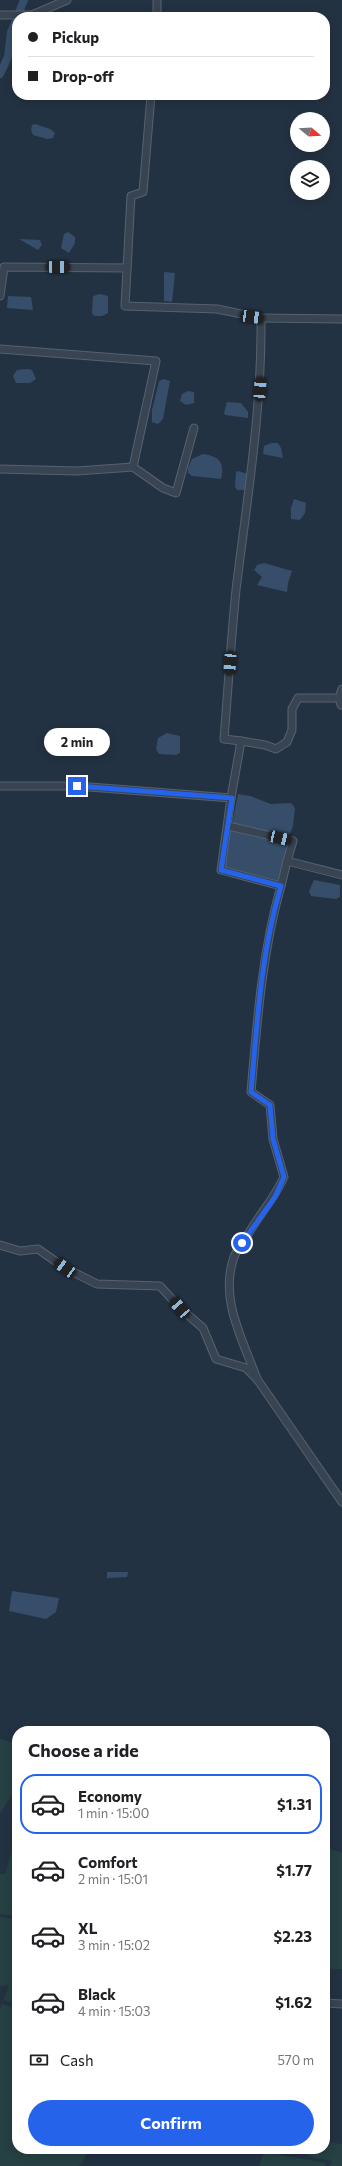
<!DOCTYPE html>
<html lang="en">
<head>
<meta charset="utf-8">
<style>
  body { margin:0; font-family:Commissioner,sans-serif; background:#f6f6f6; color:#202124; height:100vh; display:flex; flex-direction:column; font-size:15px; white-space:nowrap }
  * { box-sizing:border-box; margin:0 }
  p { font-size:13px; color:#757577 }
  .icon { flex:none; width:22px; height:22px; fill:none; stroke:currentColor; stroke-width:2; stroke-linecap:round; stroke-linejoin:round }
  .map { position:relative; flex:1; overflow:hidden }
  .drawer { position:absolute; left:12px; top:1726px; width:318px; height:428px; display:flex; flex-direction:column; background:#fff; border-radius:16px; box-shadow:0 2px 10px #0003 }
  .drawer>* { flex:none }
  .guide { position:absolute; left:12px; top:12px; width:318px; height:88px; border-radius:16px; box-shadow:0 2px 10px #0003; display:grid; align-content:center; height:88px; padding:0 16px; background:#fff }
  .needle { width:26px; rotate:108deg }
  .controls { position:absolute; left:290px; top:112px; display:grid; gap:8px }
  .controls a { display:grid; place-items:center; width:40px; height:40px; border-radius:50%; background:#fff; box-shadow:0 2px 10px #0003; font-size:20px }
  .end { position:absolute; width:18px; height:18px; margin:-9px; border:5px solid #2563eb; background:#fff; box-shadow:0 0 0 2px #fff }
  .from { border-radius:50% }
  .bubble { position:absolute; height:28px; border-radius:14px; background:#fff; box-shadow:0 2px 10px #0003; font-size:13px; font-weight:700; line-height:28px; text-align:center }
  .car { position:absolute; width:12px; height:24px; margin:-12px -6px; border-radius:5px; box-shadow:0 0 3px 1px #0007; background:linear-gradient(#222 24%,#8ab4d8 0 40%,#222 0 76%,#8ab4d8 0 86%,#222 0) }
  .guide b { display:flex; align-items:center; gap:14px; height:38px; font-size:15px }
  .guide b+b { border-top:1px solid #e0e0e0 }
  .guide i { width:10px; height:10px; background:#202124 }
  ul { padding:0; list-style:none }
  li { display:flex; align-items:center; gap:12px; height:60px; margin:0 8px 6px; padding:0 8px; border:2px solid transparent; border-radius:16px }
  li div { flex:1 }
  li b { display:block; font-size:15px }
  li em { font-style:normal; font-weight:700 }
  li.on { border-color:#2563eb }
  li>.icon { width:36px; height:36px; stroke-width:1.5 }
  h2 { padding:0 16px; font-size:18px; line-height:48px }
  .pay { display:flex; align-items:center; gap:10px; height:44px; padding:0 16px; font-size:15px }
  .pay p { margin-inline-start:auto }
  .primary-button { display:flex; gap:8px; margin-top:auto; padding:8px 16px }
  .primary-button a { flex:1; height:46px; border-radius:24px; background:#2563eb; color:#fff; font-size:16px; font-weight:700; line-height:46px; text-align:center }
  .map>svg:first-child { display:block }
  .green { fill:#264143 }
  .water { fill:#364e6a }
  .lines { fill:none; stroke-linecap:round; stroke-linejoin:round }
  .canal { stroke:#364e6a; stroke-width:8 }
  .minor-casing { stroke:#56626f; stroke-width:9 }
  .minor { stroke:#384452; stroke-width:7 }
  .route { stroke:#2563eb; stroke-width:5 }
</style>
</head>
<body>
<div class="map">
<svg width="342" height="2166" viewBox="0 0 342 2166">
  <rect width="100%" height="100%" fill="#233242"/>
  <g class="green">
    <polygon points="0,1739 17,1744 17,1786 0,1814"/>
    <polygon points="17,1834 17,1916 0,1914 0,1874 5,1874"/>
    <polygon points="325,1847 342,1853 342,1969 325,1969"/>
    <polygon points="0,1917 17,1920 17,2004 4,2000 9,1985 0,1986"/>
    <polygon points="2,2004 17,2008 17,2149 88,2149 84,2159 79,2166 0,2166 0,2010"/>
    <polygon points="325,2142 342,2144 342,2166 330,2166 332,2161 308,2156 308,2149 325,2149"/>
    <polygon points="264,2152 326,2163 325,2166 259,2166"/>
  </g>
  <g class="water">
    <polygon points="35,124 50,129 55,133 53,138 47,139 33,135 31,130 32,125"/>
    <polygon points="68,232 75,237 75,243 69,253 61,248 64,234"/>
    <polygon points="19,239 40,240 42,245 38,250"/>
    <polygon points="164,272 175,273 172,302 164,301"/>
    <polygon points="100,294 108,296 108,313 102,316 94,316 92,313 93,296"/>
    <polygon points="8,296 31,297 33,310 7,308"/>
    <polygon points="27,369 32,370 36,379 30,383 16,383 13,376 17,370"/>
    <polygon points="164,379 170,381 163,419 158,424 152,422 152,410 159,381"/>
    <polygon points="188,391 194,392 194,403 186,405 180,401 182,394"/>
    <polygon points="227,402 241,403 248,412 248,418 225,415 224,413"/>
    <polygon points="272,443 278,443 281,448 283,458 263,454 264,446"/>
    <path d="M 203,454 C 219,456 225,463 221,479 L 192,476 L 188,473 L 188,468 L 192,459 Z"/>
    <polygon points="238,471 248,474 246,490 237,490 235,487 236,472"/>
    <polygon points="294,499 306,503 305,513 300,520 291,519 291,508"/>
    <polygon points="264,563 292,571 288,583 287,592 257,585 262,577 254,570 257,565"/>
    <polygon points="167,733 180,736 180,753 176,755 159,754 156,749 158,738"/>
    <polygon points="238,794 250,796 271,804 291,803 295,808 293,826 289,837 232,825"/>
    <polygon points="230,831 290,844 280,882 224,867"/>
    <polygon points="314,880 340,885 340,897 336,899 311,896 309,891"/>
    <polygon points="107,1572 128,1572 127,1577 107,1578"/>
    <polygon points="12,1591 59,1598 56,1612 46,1619 9,1611"/>
  </g>
  <g class="lines">
    <g class="canal">
      <polyline points="17,17 24,0"/>
      <polyline points="0,74 8,57 11,32 17,18"/>
    </g>
    <g class="minor-casing">
      <g id="minor">
        <polyline points="0,15 32,15 67,0"/>
        <polyline points="157,17 157,0"/>
        <path d="M 151,95 L 143,192 L 131,196 L 125,306 L 217,309 L 261,318 C 262,410 247,500 236,590 C 231,640 228,689 224,739 L 241,741"/>
        <polyline points="0,296 4,267 127,268"/>
        <polyline points="261,318 342,319"/>
        <polyline points="0,349 156,361 133,467"/>
        <polyline points="133,467 163,488 176,493 194,428"/>
        <polyline points="0,469 77,471 133,467"/>
        <polyline points="341,705 339,698 342,689"/>
        <path d="M 0,786 L 77,786 L 231,798 L 221,870 L 281,886 C 262,952 257,1023 251,1092 L 270,1105 L 273,1139 L 284,1177 C 274,1199 262,1211 250,1231 C 245,1239 238,1248 234,1257 C 219,1299 243,1340 257,1379"/>
        <polyline points="231,798 241,741 265,745 276,749 287,742 292,730 292,709 298,698 339,698"/>
        <polyline points="228,826 293,841 287,861 342,875"/>
        <polyline points="281,886 287,861"/>
        <polyline points="0,1245 20,1251 38,1249 65,1268 97,1284 160,1286 180,1308 203,1328 216,1359 246,1368 257,1379 342,1502"/>
        <polyline points="325,2003 342,2004"/>
      </g>
    </g>
    <use href="#minor" class="minor"/>
  </g>
  <g class="lines">
    <path class="route" d="M 77,786 L 232,798 L 221,870 L 281,886 C 261,952 257,1023 251,1092 L 270,1105 L 273,1139 L 284,1177 L 275,1197 L 242,1243"/>
  </g>
</svg>
<div class="controls">
<a><svg class="needle" viewBox="-14 -14 28 28"><path d="M0-13l5 13h-10z" fill="#e53935"/><path d="M0 13l5-13h-10z" fill="#757577"/></svg></a>
<a><svg class="icon" aria-label="layers" viewBox="0 0 24 24"><path d="M12 4l9 5-9 5-9-5zM3 14l9 5 9-5"/></svg></a>
</div>
<i class="end from" style="left:242px;top:1243px"></i>
<i class="end" style="left:77px;top:786px"></i>
<div class="bubble" style="left:44px;top:728px;width:66px">2 min</div>
<i class="car" style="left:58px;top:267px;rotate:91deg"></i>
<i class="car" style="left:252px;top:317px;rotate:98deg"></i>
<i class="car" style="left:260px;top:389px;rotate:4deg"></i>
<i class="car" style="left:230px;top:663px;rotate:184deg"></i>
<i class="car" style="left:280px;top:838px;rotate:103deg"></i>
<i class="car" style="left:65px;top:1268px;rotate:306deg"></i>
<i class="car" style="left:180px;top:1308px;rotate:319deg"></i>
<div class="guide">
<b><i class="from"></i>Pickup</b>
<b><i></i>Drop-off</b>
</div>
<section class="drawer">
<h2>Choose a ride</h2>
<ul>
<li class="on"><svg class="icon" aria-label="car" viewBox="0 0 24 24"><path d="M5 17H2v-5l4-1 3-4h7l3 4 3 1v5h-3M9 17h6M6 11h13"/><circle cx="7" cy="17" r="2"/><circle cx="17" cy="17" r="2"/></svg><div><b>Economy</b><p>1 min · 15:00</p></div><em>$1.31</em></li>
<li><svg class="icon" aria-label="car" viewBox="0 0 24 24"><path d="M5 17H2v-5l4-1 3-4h7l3 4 3 1v5h-3M9 17h6M6 11h13"/><circle cx="7" cy="17" r="2"/><circle cx="17" cy="17" r="2"/></svg><div><b>Comfort</b><p>2 min · 15:01</p></div><em>$1.77</em></li>
<li><svg class="icon" aria-label="car" viewBox="0 0 24 24"><path d="M5 17H2v-5l4-1 3-4h7l3 4 3 1v5h-3M9 17h6M6 11h13"/><circle cx="7" cy="17" r="2"/><circle cx="17" cy="17" r="2"/></svg><div><b>XL</b><p>3 min · 15:02</p></div><em>$2.23</em></li>
<li><svg class="icon" aria-label="car" viewBox="0 0 24 24"><path d="M5 17H2v-5l4-1 3-4h7l3 4 3 1v5h-3M9 17h6M6 11h13"/><circle cx="7" cy="17" r="2"/><circle cx="17" cy="17" r="2"/></svg><div><b>Black</b><p>4 min · 15:03</p></div><em>$1.62</em></li>
</ul>
<div class="pay"><svg class="icon" aria-label="cash" viewBox="0 0 24 24"><path d="M3 7h18v10H3z"/><circle cx="12" cy="12" r="2"/></svg>Cash<p>570 m</p></div>
<div class="primary-button"><a>Confirm</a></div>
</section>
</div>
</body>
</html>
